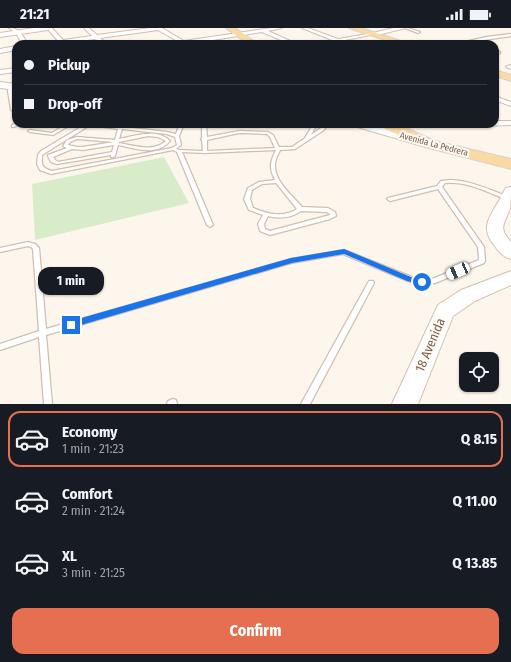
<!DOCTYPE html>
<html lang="en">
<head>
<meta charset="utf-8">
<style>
  body { margin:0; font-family:"Fira Sans Condensed",sans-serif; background:#20242c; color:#f1f3f6; height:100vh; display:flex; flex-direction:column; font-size:15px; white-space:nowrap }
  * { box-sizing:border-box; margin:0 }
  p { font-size:13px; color:#9ea1a6 }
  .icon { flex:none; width:22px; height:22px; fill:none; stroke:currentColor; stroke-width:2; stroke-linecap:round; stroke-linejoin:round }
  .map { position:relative; height:376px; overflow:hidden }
  .drawer { display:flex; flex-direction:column; background:#171b24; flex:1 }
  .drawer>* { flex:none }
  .banner { position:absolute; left:12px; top:12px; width:487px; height:88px; border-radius:12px; box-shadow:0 1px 3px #0004; display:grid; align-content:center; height:88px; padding:0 12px; background:#171b24 }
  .tools { position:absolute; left:459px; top:324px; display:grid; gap:8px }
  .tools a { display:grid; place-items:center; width:40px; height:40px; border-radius:8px; background:#171b24; box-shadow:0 1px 3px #0004; font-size:20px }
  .end { position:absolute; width:18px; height:18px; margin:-9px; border:5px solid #1a73e8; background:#fff; box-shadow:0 0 0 2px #fff }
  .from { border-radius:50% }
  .bubble { position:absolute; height:28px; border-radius:12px; background:#171b24; box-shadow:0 1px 3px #0004; font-size:13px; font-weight:700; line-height:28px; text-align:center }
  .car { position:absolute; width:12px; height:24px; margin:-12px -6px; border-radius:5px; box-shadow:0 0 3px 1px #0007; background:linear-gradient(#fff 24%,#345 0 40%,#fff 0 76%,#345 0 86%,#fff 0) }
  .banner b { display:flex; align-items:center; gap:14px; height:38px; font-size:15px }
  .banner b+b { border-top:1px solid #363941 }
  .banner i { width:10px; height:10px; background:#f1f3f6 }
  ul { padding:7px 0 0; list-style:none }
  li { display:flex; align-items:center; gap:12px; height:56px; margin:0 8px 6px; padding:0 4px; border:2px solid transparent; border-radius:12px }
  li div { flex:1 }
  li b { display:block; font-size:15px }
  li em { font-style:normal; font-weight:700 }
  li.on { border-color:#e76f51 }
  li>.icon { width:36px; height:36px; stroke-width:1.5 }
  .primary-button { display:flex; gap:8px; margin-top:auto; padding:8px 12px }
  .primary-button a { flex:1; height:46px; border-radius:12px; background:#e76f51; color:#fff; font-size:16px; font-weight:700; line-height:46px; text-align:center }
  .status { display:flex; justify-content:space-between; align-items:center; height:28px; padding:0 20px; background:#171b24; direction:ltr }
  .status svg { height:11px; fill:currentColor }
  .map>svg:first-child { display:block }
  .green { fill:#d8ecc9 }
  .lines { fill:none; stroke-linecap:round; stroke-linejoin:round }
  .lane-casing { stroke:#d1beb0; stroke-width:2.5 }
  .street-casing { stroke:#d1beb0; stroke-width:2 }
  .secondary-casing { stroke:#d6c0b0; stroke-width:2 }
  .primary-casing { stroke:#dad1cd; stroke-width:2 }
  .lane { fill:#fff; fill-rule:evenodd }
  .street { fill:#fff; fill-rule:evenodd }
  .secondary { fill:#fff; fill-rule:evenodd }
  .primary { fill:#fbd9a5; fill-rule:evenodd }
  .route { fill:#1a73e8 }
  .labels { text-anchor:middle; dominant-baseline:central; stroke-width:4; stroke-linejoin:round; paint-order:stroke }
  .far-street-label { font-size:9px; fill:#7a5c4d; stroke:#fffaf3 }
  .near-street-label { font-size:13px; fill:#7a5c4d; stroke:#fffaf3 }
</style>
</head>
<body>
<div class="status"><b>21:21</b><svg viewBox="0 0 49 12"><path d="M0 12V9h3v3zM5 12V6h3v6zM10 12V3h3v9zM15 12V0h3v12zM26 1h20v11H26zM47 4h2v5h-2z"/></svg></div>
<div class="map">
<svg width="511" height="376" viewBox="0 0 511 376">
  <rect width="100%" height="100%" fill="#fdf6ec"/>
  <polygon class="green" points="164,129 189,175 35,212 32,156"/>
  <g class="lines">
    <g class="lane-casing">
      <g id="lane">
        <polygon points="405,0 408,0 420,4 418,5"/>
        <path d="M 511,6 L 511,8 L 477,13 L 487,16 C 482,16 478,13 473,13 C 468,13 462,16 456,16 L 486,9 Z"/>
        <polygon points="495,22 500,24 500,25 495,28 495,26 497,25 495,24"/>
        <polygon points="10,57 13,58 12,63 15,82 13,83 11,82 8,63"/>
        <polygon points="16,95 16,96 19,96 14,99 12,99 12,97"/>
        <polygon points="67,96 72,96 53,107 30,104 28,103 30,102 52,105"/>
        <path d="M 86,96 L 98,96 L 120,98 L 123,96 L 127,96 L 124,99 L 167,104 L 176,106 L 180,96 L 184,96 L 179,108 L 181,117 L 176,121 L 179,122 L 203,123 L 202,112 L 201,111 L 202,110 L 202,96 L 206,96 L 207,109 L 239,103 L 268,104 L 273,107 L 279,119 L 292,119 L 305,110 L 312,98 L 300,97 L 298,96 L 317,96 L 311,107 L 321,100 L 323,96 L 327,96 L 324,102 L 295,121 L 280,122 C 279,125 277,128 276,131 C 270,150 291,166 302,179 L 328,180 L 335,184 L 336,188 L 330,191 L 270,207 L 260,203 L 258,196 L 263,187 L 249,182 L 244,171 L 248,160 L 259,154 L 275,152 C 269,140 270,134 276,122 L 205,125 L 182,124 L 213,197 L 210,199 L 207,197 L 177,124 L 173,122 L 51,146 L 40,142 L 37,136 L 38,127 L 41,123 ZM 90,97 L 118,101 L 115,112 L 77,109 L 67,112 L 63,118 L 67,120 L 48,127 L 48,128 L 51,134 L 57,136 L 111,127 L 111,129 L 113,129 L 115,128 L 118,117 C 135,120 156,129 170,113 C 157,100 135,108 119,111 L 122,101 L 167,106 L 175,109 L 177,117 L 172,120 L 52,143 C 45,141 41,139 42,131 C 42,126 41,128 45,125 ZM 239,105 L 267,106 L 270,109 L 275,120 L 207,123 L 207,112 ZM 148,108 L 158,109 L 166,113 C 152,125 134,117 118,115 L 119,114 ZM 77,111 L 114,114 L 83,119 L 77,119 L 68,117 L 70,114 ZM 114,117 L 112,124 L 58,134 L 55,132 L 53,129 L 72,121 L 83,122 ZM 276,155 L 297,181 C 283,190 268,186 253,180 L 250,171 L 252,162 L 262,156 ZM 301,183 L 327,184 L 330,186 L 330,187 L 270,203 L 265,201 L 264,196 L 268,188 C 280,191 291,190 301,183 Z"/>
        <path d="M 451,152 C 472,153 490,162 509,169 L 510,170 L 507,172 L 505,171 C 486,163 466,153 445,155 L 442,159 L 484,219 L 485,233 L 484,235 L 435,255 L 422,256 L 408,253 L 343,226 L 291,235 L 46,307 L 52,376 L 44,376 L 39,309 L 0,322 L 0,316 L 39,303 L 33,221 L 31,219 L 28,218 L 0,224 L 0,220 L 28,214 L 35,216 L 39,220 L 46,301 L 291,231 L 344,222 L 412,249 L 422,252 L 432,251 L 479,232 L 478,219 L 438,161 L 390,173 L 387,171 L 388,170 L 437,158 L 441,153 Z"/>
        <polygon points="369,253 373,253 374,255 310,376 301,376"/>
        <polygon points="173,371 176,372 177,376 167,376 168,373"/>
      </g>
    </g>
    <g class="street-casing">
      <g id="street">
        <path d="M 9,0 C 20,0 22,7 28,16 L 22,16 L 16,5 Z"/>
        <polygon points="47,0 52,0 63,12 92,8 84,0 89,0 97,7 150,0 162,0 184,13 271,0 282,0 268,3 297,16 290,16 262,4 189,16 171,16 179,14 158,2 100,10 107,16 101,16 95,11 58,16 44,16 58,13"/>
        <polygon points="302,0 308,0 338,11 373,5 375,6 326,16 315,16 332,12"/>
        <polygon points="16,18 16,22 0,25 0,21"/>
        <polygon points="511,37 511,41 506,39 507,38"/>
        <polygon points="16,40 16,44 0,46 0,42"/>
        <polygon points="495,68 511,74 511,78 495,72"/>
        <polygon points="495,93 511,93 511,97 485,98 481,96 495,96"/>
      </g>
    </g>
    <g class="secondary-casing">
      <g id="secondary">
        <polygon points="34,0 51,0 48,2 0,9 0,5"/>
        <polygon points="393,0 406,0 373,8 369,6"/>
        <polygon points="0,54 16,56 16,62 0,60"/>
        <polygon points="352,96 371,96 426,111 428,114 422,118 354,98"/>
        <path d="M 511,159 C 511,165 511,174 510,181 C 504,196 498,200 511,214 L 511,231 C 503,229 499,224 494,217 C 477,196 495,184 504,163 L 506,160 Z"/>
        <polygon points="511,243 511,257 475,273 453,288 418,376 392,376 438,277 461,262"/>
      </g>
    </g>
    <g class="primary-casing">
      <g id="primary">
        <polygon points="226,0 235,0 258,16 248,16"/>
        <polygon points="349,0 361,0 410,16 397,16"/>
        <polygon points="495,42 511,47 511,53 495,48"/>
        <polygon points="380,96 397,96 435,113 511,131 511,141 425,119 381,99"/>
      </g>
    </g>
    <use href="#lane" class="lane"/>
    <use href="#street" class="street"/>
    <use href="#secondary" class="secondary"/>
    <use href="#primary" class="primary"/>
  </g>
  <polygon class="route" points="344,221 411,249 425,252 426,254 422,257 407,253 344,226 292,235 71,300 67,297 71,293 291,230"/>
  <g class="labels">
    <g class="far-street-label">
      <text transform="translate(434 116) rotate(15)">Avenida La Pedrera</text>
    </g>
    <g class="near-street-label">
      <text transform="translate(430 317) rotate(-67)">18 Avenida</text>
    </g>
  </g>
</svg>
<div class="tools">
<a><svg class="icon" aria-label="locate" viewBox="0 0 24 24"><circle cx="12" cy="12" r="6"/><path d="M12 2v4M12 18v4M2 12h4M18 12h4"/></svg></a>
</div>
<i class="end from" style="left:422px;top:254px"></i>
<i class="end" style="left:71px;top:297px"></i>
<div class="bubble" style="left:38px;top:239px;width:66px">1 min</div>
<i class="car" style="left:458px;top:243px;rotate:247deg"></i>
<div class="banner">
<b><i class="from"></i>Pickup</b>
<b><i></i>Drop-off</b>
</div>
</div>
<section class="drawer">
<ul>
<li class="on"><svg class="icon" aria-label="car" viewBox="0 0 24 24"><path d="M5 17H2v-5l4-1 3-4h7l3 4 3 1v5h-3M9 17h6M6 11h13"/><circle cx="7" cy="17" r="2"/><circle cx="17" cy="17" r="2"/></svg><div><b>Economy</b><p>1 min · 21:23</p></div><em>Q 8.15</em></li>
<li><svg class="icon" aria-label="car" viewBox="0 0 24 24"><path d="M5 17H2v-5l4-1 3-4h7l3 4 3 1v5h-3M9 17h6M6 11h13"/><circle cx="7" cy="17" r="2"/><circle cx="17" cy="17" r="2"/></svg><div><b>Comfort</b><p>2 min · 21:24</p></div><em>Q 11.00</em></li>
<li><svg class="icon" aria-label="car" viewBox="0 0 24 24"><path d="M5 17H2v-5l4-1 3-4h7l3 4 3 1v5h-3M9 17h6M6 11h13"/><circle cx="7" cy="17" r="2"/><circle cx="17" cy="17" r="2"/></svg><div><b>XL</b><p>3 min · 21:25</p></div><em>Q 13.85</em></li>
</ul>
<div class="primary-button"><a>Confirm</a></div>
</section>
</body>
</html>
